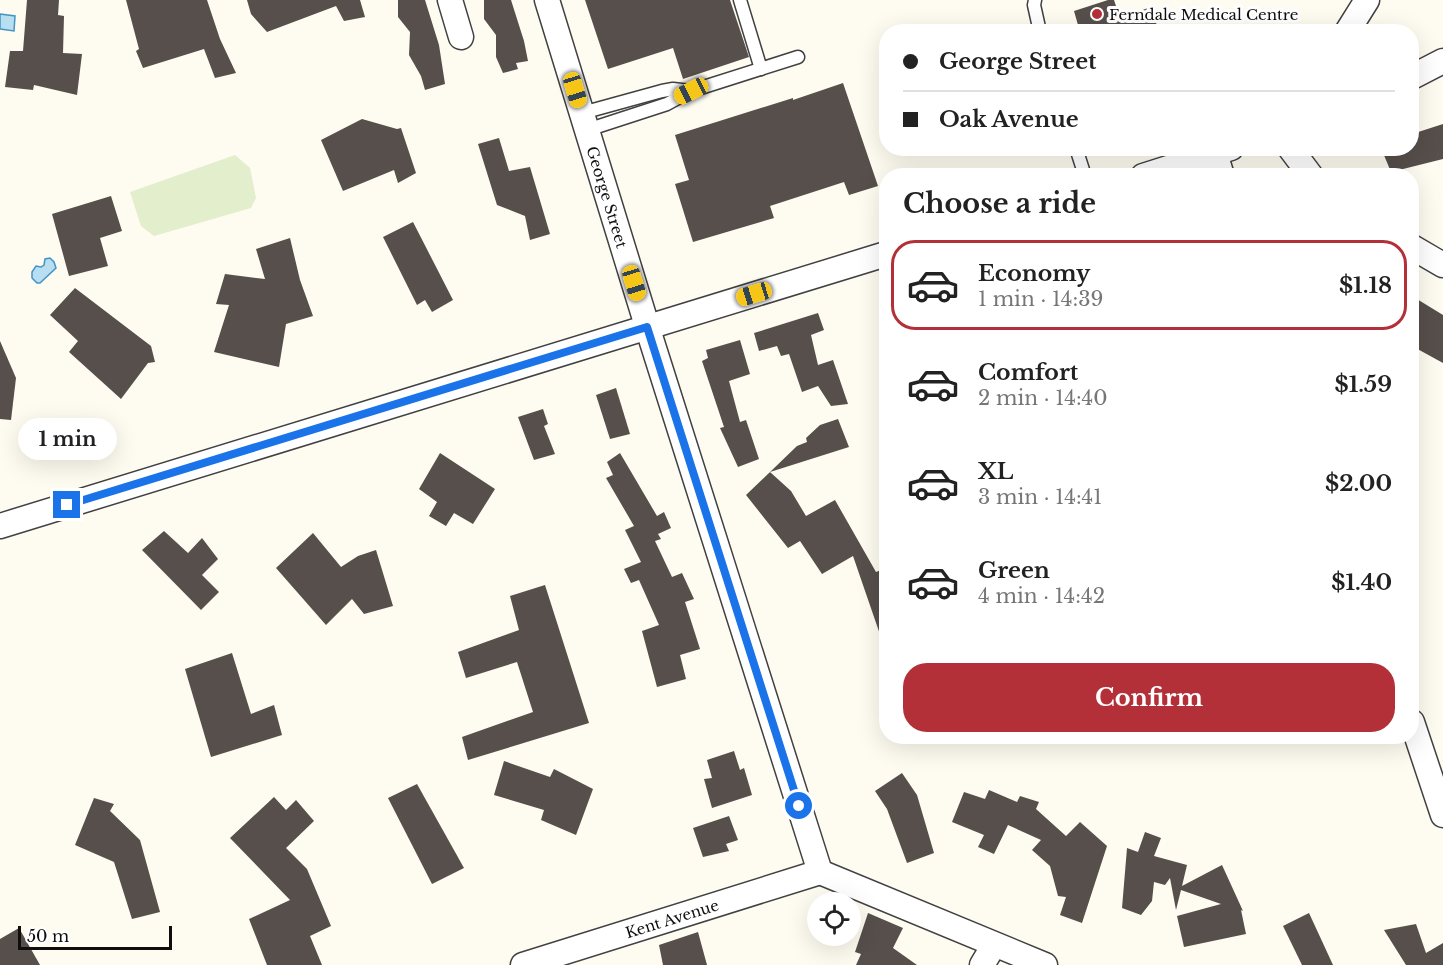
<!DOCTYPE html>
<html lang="en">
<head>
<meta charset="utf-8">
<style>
  body { margin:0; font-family:"Libre Baskerville",serif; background:#f6f6f6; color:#222; height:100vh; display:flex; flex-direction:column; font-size:22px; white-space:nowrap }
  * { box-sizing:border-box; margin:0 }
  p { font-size:20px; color:#767676 }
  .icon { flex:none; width:33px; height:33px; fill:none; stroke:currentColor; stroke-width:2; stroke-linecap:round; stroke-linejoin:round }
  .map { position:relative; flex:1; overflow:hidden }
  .side { position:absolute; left:879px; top:168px; width:540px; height:576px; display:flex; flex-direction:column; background:#fff; border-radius:24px; box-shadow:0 6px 24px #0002 }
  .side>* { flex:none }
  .top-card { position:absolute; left:879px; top:24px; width:540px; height:132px; border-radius:24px; box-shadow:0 6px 24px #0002; display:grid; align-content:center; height:132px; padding:0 24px; background:#fff }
  .fabs { position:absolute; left:807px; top:892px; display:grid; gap:12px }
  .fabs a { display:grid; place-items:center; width:54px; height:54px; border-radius:50%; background:#fff; box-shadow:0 6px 24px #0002; font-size:30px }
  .scale { position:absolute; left:18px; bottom:15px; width:154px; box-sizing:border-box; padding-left:6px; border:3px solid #0e0e0e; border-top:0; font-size:16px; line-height:21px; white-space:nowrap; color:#0e0e0e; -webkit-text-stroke:4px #fff; paint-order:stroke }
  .end { position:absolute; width:27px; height:27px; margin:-14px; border:8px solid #1a73e8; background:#fff; box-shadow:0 0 0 3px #fff }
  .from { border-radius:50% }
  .bubble { position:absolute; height:42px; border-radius:21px; background:#fff; box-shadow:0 6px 24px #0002; font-size:20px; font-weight:800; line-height:42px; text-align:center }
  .car { position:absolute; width:18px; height:36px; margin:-18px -9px; border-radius:8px; box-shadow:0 0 4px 2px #0007; background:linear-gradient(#f5c518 24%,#345 0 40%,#f5c518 0 76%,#345 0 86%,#f5c518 0) }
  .top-card b { display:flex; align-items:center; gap:21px; height:57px; font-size:22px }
  .top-card b+b { border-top:2px solid #e0e0e0 }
  .top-card i { width:15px; height:15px; background:#222 }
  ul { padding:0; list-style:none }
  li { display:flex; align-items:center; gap:18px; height:90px; margin:0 12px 9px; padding:0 12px; border:3px solid transparent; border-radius:24px }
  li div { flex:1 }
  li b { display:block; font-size:22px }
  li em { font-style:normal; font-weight:800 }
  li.on { border-color:#b43039 }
  li>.icon { width:54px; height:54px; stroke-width:1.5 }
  h2 { padding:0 24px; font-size:27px; line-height:72px }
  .button { display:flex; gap:12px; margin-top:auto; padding:12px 24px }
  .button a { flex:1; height:69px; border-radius:24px; background:#b43039; color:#fff; font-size:24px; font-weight:800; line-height:69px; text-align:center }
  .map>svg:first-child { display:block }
  .pitch { fill:#e3eecd }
  .water { fill:#b8def2; stroke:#4494c3; stroke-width:1.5 }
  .building { fill:#564f4b }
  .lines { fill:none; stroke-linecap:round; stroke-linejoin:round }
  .service-casing { stroke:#414141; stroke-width:15 }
  .minor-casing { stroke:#414141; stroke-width:27 }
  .service { stroke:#fff; stroke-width:12 }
  .minor { stroke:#fff; stroke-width:24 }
  .route { stroke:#1a73e8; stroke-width:8 }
  .poi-dot { fill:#b43039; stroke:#fff; stroke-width:2 }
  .labels { text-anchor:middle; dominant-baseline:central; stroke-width:6; stroke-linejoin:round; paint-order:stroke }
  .poi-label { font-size:15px; fill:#0e0e0e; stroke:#fff; text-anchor:start }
  .street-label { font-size:15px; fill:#0e0e0e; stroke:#fff }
</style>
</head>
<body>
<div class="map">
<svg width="1443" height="965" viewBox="0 0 1443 965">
  <rect width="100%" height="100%" fill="#fefbf0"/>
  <polygon class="pitch" points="235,155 250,168 256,198 251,208 154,236 141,226 130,192"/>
  <g class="water">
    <polygon points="0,14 15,16 14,31 0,29"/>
    <polygon points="50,258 54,262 56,268 40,283 37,283 32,278 32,272 36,266 41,267 44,265 45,259"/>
  </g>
  <g class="building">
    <polygon points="27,0 59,0 58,15 64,16 63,53 82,54 77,95 34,85 33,90 5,87 10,51 23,51"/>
    <polygon points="126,0 207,0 220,39 236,73 215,78 204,49 143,68 136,51 139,49"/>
    <polygon points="247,0 360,0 365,17 344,21 336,6 267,32 251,14"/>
    <polygon points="398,0 425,0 439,45 445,84 425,90 421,76 409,55 410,32 398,17"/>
    <polygon points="484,0 511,0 524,41 528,61 516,63 518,69 503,73 496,57 496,35 484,19"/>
    <polygon points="585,0 730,0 749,57 683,79 673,48 608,69"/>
    <polygon points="1108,0 1114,0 1120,18 1151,7 1159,32 1080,32 1074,11"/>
    <polygon points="843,83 878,186 849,195 844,182 770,206 774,218 693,242 675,184 689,180 675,135 793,98 793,100"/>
    <polygon points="362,119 397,129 401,128 416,173 398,183 394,170 343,191 321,140"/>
    <polygon points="1443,124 1443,159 1391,172 1381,148 1412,148 1412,134"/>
    <polygon points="499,138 509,171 530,167 550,234 530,240 525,216 497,205 478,144"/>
    <polygon points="111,196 122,231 100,238 108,266 69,276 52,214"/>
    <polygon points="413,222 453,300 432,312 425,300 417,305 383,237"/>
    <polygon points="290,238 300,280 313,316 286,324 279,367 214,352 229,305 216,304 225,274 265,279 256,249"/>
    <polygon points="75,288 151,346 155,362 148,363 121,399 69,352 78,341 50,315"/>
    <polygon points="1412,296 1443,315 1443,363 1412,346"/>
    <polygon points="818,313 824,330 811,335 818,365 833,360 848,404 831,406 818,386 802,392 789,354 781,356 777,346 759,351 754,333"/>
    <polygon points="740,340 750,374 729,381 740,422 746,420 759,459 738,467 720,428 724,427 702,361 708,358 706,350"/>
    <polygon points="0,341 16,378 11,420 0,419"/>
    <polygon points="616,388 630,434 610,439 596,395"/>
    <polygon points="543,409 548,424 544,426 555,454 534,460 518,417"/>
    <polygon points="838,419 849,447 770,472 791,491 806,516 835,500 876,572 886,568 886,645 884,646 853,556 822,574 800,541 788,548 746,495 797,446 807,442 806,438 820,425"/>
    <polygon points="440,453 495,489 473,524 454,513 446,526 429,516 437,502 419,489"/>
    <polygon points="620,453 657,516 664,512 671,528 658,534 661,539 655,541 672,577 682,573 694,599 685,602 700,649 680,655 686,679 657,687 642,631 659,625 639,580 631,583 624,569 641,562 625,530 634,526 606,478 613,475 607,462"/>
    <polygon points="164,531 188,553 202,538 218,559 202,575 219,592 201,610 142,550"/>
    <polygon points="313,533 341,567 358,556 376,550 393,606 364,614 352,599 326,625 276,568"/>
    <polygon points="545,585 589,723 468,760 462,737 533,712 517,662 466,678 458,652 519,630 510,596"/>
    <polygon points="232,653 251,714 274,705 282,735 211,757 185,669"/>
    <polygon points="734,751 740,770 744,768 752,795 712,808 704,779 712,778 707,760"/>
    <polygon points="504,761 550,777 554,769 593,789 576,835 541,820 544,810 494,795"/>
    <polygon points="902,773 917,795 934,853 907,863 887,809 875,791"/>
    <polygon points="417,784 464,868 432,884 388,798"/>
    <polygon points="989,790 1017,802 1020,796 1039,802 1036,809 1066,836 1080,822 1107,846 1082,923 1060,915 1066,897 1058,896 1050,866 1032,850 1041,840 1008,825 994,854 978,847 984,835 952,822 964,792 985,799"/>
    <polygon points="274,797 286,810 296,800 314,821 286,848 307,869 331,926 310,936 322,965 267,965 249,919 290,900 230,838"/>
    <polygon points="94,798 114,804 110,811 140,840 160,912 132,919 114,862 75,845"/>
    <polygon points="729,816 738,840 726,844 729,851 703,857 693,828"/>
    <polygon points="1145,832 1161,838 1154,856 1187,865 1182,886 1222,865 1243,911 1241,910 1246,934 1184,947 1177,916 1221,904 1181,890 1176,910 1170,878 1165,885 1154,882 1152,901 1141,915 1122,908 1127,848 1138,852"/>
    <polygon points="868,913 903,928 893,948 917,965 856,965 861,954 855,952"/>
    <polygon points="1309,913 1333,965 1302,965 1283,926"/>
    <polygon points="1416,924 1426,953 1443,943 1443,965 1406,965 1384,930"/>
    <polygon points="19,928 40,965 0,965 0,939"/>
    <polygon points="698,932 707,965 663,965 659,945"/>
  </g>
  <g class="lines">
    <g class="service-casing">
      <g id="service">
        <polyline points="740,0 761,69"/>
        <polyline points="1035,0 1034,5 1040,32"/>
        <polyline points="582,113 662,91 673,89 690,91"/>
        <polyline points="587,130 667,104 691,91 798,57"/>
        <polyline points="1076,148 1085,176"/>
      </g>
    </g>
    <g class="minor-casing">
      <g id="minor">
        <polyline points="450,0 461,37"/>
        <path id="s1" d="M 547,0 L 652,342 L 820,872"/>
        <polyline points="1347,32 1367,0"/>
        <polyline points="1412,77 1443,61"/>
        <polyline points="1290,148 1311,176"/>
        <polyline points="1215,153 1222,176"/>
        <polyline points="1143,176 1231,148"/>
        <polyline points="1412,247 1443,265"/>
        <polyline points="0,526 886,254"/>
        <polyline points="1412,722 1443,815"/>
        <polyline points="820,872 1045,965"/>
        <path id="s2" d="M 523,965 L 820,872"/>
        <polyline points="982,965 994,945"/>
      </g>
    </g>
    <use href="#service" class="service"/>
    <use href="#minor" class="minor"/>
  </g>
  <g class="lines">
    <polyline class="route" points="67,505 647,327 799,806"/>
  </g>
  <circle class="poi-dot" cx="1097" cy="14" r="6"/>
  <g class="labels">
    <g class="poi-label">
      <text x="1109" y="14">Ferndale Medical Centre</text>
    </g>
    <g class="street-label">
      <text stroke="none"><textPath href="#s1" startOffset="206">George Street</textPath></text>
      <text stroke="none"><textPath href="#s2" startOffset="156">Kent Avenue</textPath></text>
    </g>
  </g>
</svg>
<div class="fabs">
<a><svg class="icon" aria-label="locate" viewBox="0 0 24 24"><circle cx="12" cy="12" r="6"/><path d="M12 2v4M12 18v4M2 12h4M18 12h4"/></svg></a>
</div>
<div class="scale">50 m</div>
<i class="end from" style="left:799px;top:806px"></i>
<i class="end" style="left:67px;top:505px"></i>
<div class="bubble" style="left:18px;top:418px;width:99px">1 min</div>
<i class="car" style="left:575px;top:90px;rotate:163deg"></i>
<i class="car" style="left:691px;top:91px;rotate:243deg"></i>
<i class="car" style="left:634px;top:283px;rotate:163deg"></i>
<i class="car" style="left:754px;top:294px;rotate:253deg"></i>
<div class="top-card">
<b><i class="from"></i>George Street</b>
<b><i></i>Oak Avenue</b>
</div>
<section class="side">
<h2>Choose a ride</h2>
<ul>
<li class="on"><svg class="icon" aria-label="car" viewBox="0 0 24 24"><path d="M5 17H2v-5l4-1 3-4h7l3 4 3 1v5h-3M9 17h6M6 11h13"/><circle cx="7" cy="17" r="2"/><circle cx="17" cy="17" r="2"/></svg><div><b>Economy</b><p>1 min · 14:39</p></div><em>$1.18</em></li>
<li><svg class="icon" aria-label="car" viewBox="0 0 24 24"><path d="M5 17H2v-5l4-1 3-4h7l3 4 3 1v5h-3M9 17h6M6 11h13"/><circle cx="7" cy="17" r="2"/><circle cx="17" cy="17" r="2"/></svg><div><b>Comfort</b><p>2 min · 14:40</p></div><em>$1.59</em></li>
<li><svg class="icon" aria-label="car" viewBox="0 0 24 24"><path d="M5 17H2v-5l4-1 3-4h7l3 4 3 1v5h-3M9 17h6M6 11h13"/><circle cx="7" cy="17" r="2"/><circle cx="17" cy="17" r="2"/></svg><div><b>XL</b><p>3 min · 14:41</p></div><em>$2.00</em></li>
<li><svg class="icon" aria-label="car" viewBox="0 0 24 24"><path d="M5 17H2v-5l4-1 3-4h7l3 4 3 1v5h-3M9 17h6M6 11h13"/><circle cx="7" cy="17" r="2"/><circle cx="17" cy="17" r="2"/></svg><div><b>Green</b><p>4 min · 14:42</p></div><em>$1.40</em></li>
</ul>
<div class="button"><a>Confirm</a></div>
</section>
</div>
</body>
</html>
